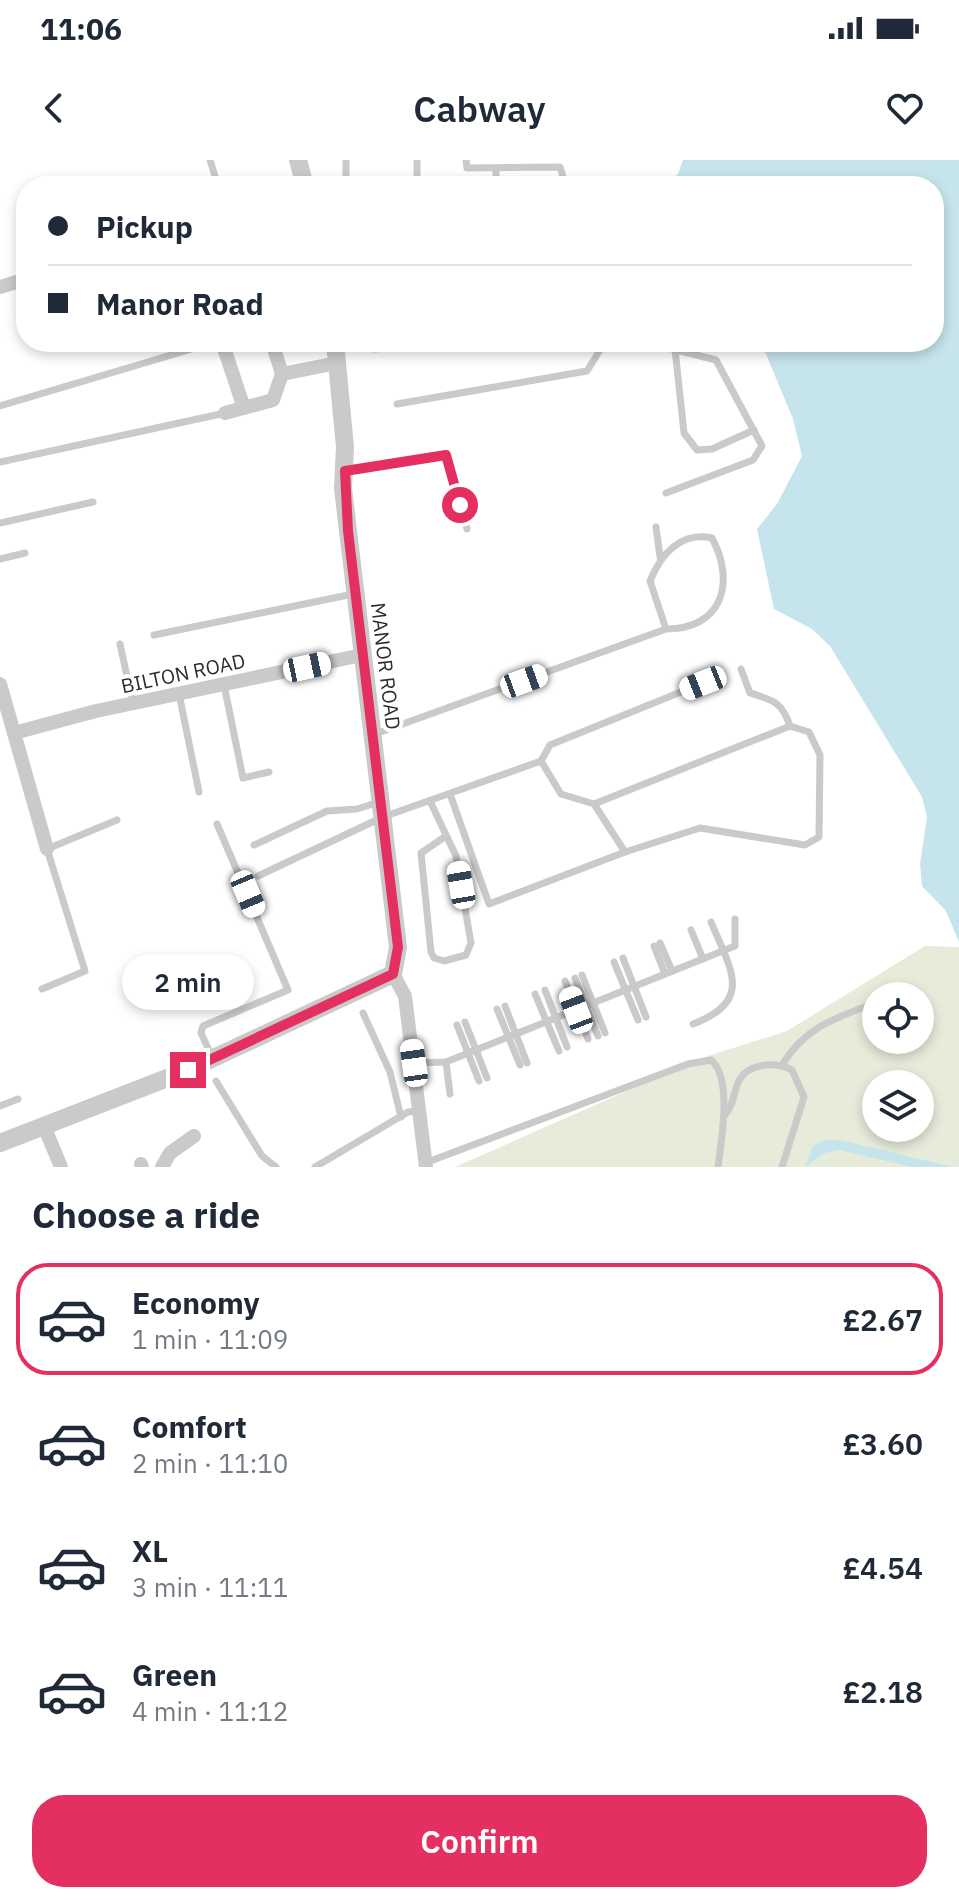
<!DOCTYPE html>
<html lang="en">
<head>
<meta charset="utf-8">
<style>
  body { margin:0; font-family:"IBM Plex Sans",sans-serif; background:#f6f6f7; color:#1f2937; height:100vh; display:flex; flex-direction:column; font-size:30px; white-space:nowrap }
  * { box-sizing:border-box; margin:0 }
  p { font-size:26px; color:#747a83 }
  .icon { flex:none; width:44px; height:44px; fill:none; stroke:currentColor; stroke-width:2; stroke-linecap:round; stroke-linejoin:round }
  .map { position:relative; height:1007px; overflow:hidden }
  .sheet { display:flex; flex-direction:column; background:#fff; flex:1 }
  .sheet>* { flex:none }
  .top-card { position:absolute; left:16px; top:16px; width:928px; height:176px; border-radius:32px; box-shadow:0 4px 12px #0003; display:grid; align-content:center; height:176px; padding:0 32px; background:#fff }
  .buttons { position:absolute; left:862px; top:822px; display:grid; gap:16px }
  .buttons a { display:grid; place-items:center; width:72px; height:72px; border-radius:50%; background:#fff; box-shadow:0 4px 12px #0003; font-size:40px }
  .end { position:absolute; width:36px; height:36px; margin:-18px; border:10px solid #e42f61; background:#fff; box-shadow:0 0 0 4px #fff }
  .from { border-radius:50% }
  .bubble { position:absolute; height:56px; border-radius:28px; background:#fff; box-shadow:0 4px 12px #0003; font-size:26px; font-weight:600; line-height:56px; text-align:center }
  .car { position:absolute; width:24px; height:48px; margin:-24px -12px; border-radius:10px; box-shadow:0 0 6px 2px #0007; background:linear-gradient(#fff 24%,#345 0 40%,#fff 0 76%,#345 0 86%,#fff 0) }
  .top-card b { display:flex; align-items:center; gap:28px; height:76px; font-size:30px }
  .top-card b+b { border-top:2px solid #e0e1e3 }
  .top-card i { width:20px; height:20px; background:#1f2937 }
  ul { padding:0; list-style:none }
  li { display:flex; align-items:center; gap:24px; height:112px; margin:0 16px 12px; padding:0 16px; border:4px solid transparent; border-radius:32px }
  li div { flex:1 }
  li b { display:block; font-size:30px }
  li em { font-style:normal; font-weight:600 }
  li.on { border-color:#e42f61 }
  li>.icon { width:72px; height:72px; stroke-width:1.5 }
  h2 { padding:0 32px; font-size:36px; line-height:96px }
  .primary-button { display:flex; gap:16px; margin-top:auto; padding:16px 32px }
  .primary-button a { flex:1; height:92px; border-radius:32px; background:#e42f61; color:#fff; font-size:32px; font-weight:600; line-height:92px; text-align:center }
  .status { display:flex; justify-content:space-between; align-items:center; height:56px; padding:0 40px; background:#fff; direction:ltr }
  .status svg { height:22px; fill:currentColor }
  header { display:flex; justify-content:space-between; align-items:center; height:104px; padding:0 32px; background:#fff; font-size:36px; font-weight:600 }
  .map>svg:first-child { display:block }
  .green { fill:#e6ebda; fill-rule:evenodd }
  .water { fill:#c6e4eb }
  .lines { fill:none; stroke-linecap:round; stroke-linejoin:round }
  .service { stroke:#cacaca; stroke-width:7 }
  .minor { stroke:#cacaca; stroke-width:14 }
  .tertiary { stroke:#cacaca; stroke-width:18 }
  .route { stroke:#e42f61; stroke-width:10 }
  .labels { text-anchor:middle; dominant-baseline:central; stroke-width:8; stroke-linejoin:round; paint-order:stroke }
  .street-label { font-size:20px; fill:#2d2d2d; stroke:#fff }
</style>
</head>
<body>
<div class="status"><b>11:06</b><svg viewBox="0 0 49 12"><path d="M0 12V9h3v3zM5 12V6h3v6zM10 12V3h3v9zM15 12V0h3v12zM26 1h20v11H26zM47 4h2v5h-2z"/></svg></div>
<header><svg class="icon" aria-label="back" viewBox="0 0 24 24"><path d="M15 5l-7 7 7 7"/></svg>Cabway<svg class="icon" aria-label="heart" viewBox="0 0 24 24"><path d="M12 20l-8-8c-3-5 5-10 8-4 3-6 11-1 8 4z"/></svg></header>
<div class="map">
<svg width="959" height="1007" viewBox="0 0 959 1007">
  <rect width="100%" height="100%" fill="#fff"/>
  <path class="green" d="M 925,786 L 959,787 L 959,1007 L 455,1007 L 702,898 L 787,871 ZM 876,836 L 920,836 L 920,880 L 876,880 ZM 876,924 L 920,924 L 920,968 L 876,968 Z"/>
  <g class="water">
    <polygon points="683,0 959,0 959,782 946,751 922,726 920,704 927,657 922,637 830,486 812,469 774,449 757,369 777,344 802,296 793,259 761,182 934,182 934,26 663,26 678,14"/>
    <polygon points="824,980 840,980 953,1007 912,1007 839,990 825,993 805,1007 813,986"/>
  </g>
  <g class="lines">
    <g class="service">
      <polyline points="210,0 218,26"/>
      <polyline points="346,0 346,26"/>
      <polyline points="417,0 417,26"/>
      <polyline points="466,0 467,8 560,7 566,26"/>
      <polyline points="496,9 496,26"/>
      <polyline points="645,182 716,200 762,286 753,300 666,333"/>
      <polyline points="375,189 430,182"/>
      <polyline points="675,189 684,273 697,290 712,289 754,270"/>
      <polyline points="397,244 587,211 605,182"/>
      <polyline points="0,246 215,182"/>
      <polyline points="0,302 225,253"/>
      <polyline points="347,310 446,295 467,369"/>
      <polyline points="0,363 93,342"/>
      <polyline points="656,367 660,397"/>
      <polyline points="0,399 25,393"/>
      <polyline points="154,475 353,434"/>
      <polyline points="120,484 133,544"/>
      <path d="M 741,509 L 750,533 C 773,540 782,542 790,566"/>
      <polyline points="224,525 243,618 269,612"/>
      <polyline points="179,534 199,632"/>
      <path d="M 375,574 L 666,469 L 650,421 C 661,394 681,371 712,378 C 736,423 722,469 666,469"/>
      <polyline points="541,601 550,585 703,523"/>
      <polyline points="450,634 489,744 625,692"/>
      <polyline points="430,641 456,696 471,783 466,795 444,801 434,798 431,792 421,693 446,676"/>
      <polyline points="254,685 327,651 357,649 379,642"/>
      <polyline points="258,716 383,657 541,601 561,634 594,644 625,692 700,668 805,685 819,677 820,595 809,572 790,566 594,644"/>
      <polyline points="691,770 703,799"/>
      <polyline points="660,783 672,811"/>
      <polyline points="654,786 665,814"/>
      <polyline points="623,798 646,857"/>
      <polyline points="614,802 638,860"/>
      <polyline points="582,815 605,873"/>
      <polyline points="575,818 598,876"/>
      <polyline points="565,821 588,879"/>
      <polyline points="42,829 85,811 47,689 117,660"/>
      <polyline points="545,830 567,887"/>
      <polyline points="535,834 559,891"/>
      <polyline points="505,846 527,903"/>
      <polyline points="497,849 520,905"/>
      <polyline points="363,853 390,912 401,957"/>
      <polyline points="465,862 487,918"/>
      <path d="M 693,864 C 754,841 731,810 711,762"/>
      <polyline points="457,865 479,921"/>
      <polyline points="212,897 201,873 203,866 288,830 217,664"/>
      <polyline points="446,902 450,934"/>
      <polyline points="414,903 446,902 735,786 735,759"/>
      <path d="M 782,905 C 805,867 835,858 875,843"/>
      <polyline points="216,921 262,996 276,1007"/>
      <polyline points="0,946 18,939"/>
      <path d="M 725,955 C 733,945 733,937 737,925 C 745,903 774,901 792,910 L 804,937 L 782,1007"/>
      <path d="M 425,1003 L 688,904 L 711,900 C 733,918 721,982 718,1007"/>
      <polyline points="315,1007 408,952 419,951"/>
    </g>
    <g class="minor">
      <polyline points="0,127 26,119"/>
      <polyline points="222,182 244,248"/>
      <polyline points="272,182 282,214"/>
      <polyline points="225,253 273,240 282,214 337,203"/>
      <polyline points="0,524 14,573"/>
      <polyline points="47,689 14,573 96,551 362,495"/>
      <polyline points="393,814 405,836 426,1007"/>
      <polyline points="44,966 61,1007"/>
      <polyline points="141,1004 142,1007"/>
      <polyline points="162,1007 170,993 194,976"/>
    </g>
    <g class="tertiary">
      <polyline points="298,0 305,26"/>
      <polyline points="0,983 188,910 393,814 398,787 348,371 343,328 345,287 335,182"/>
    </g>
  </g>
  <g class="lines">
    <polyline class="route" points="188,910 393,814 398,787 348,371 345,311 446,295 460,345"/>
  </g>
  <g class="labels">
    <g class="street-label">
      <text transform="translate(386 506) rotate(83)">MANOR ROAD</text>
      <text transform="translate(183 513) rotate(-12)">BILTON ROAD</text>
    </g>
  </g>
</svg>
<div class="buttons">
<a><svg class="icon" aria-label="locate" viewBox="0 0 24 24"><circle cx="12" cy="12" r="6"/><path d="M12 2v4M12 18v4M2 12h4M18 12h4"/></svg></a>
<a><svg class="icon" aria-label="layers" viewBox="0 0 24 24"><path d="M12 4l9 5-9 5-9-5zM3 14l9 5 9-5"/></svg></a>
</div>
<i class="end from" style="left:460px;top:345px"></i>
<i class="end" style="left:188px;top:910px"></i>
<div class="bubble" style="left:122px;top:794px;width:132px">2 min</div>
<i class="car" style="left:307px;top:507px;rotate:78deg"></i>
<i class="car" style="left:524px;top:521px;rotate:70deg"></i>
<i class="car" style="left:703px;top:523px;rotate:248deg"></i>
<i class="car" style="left:461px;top:725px;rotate:350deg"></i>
<i class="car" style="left:248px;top:734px;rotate:157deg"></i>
<i class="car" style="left:576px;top:850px;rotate:339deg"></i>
<i class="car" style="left:414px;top:903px;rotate:352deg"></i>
<div class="top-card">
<b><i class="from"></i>Pickup</b>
<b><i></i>Manor Road</b>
</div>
</div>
<section class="sheet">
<h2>Choose a ride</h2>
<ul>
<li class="on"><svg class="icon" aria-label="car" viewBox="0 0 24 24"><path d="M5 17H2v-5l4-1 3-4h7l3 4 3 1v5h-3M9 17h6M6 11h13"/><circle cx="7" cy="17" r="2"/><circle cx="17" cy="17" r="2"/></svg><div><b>Economy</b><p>1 min · 11:09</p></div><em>£2.67</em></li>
<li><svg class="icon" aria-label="car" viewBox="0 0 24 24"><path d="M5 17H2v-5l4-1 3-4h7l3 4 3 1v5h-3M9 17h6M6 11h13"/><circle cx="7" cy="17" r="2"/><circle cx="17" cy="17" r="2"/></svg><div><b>Comfort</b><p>2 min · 11:10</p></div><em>£3.60</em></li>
<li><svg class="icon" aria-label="car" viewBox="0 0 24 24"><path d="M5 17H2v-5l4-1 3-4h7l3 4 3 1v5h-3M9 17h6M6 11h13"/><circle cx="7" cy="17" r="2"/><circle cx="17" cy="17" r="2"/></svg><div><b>XL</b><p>3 min · 11:11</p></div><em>£4.54</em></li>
<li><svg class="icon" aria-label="car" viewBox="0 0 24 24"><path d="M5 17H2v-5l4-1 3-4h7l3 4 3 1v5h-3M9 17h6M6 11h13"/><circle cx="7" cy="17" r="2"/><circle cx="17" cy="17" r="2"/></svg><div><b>Green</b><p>4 min · 11:12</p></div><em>£2.18</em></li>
</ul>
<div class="primary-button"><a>Confirm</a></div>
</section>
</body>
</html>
